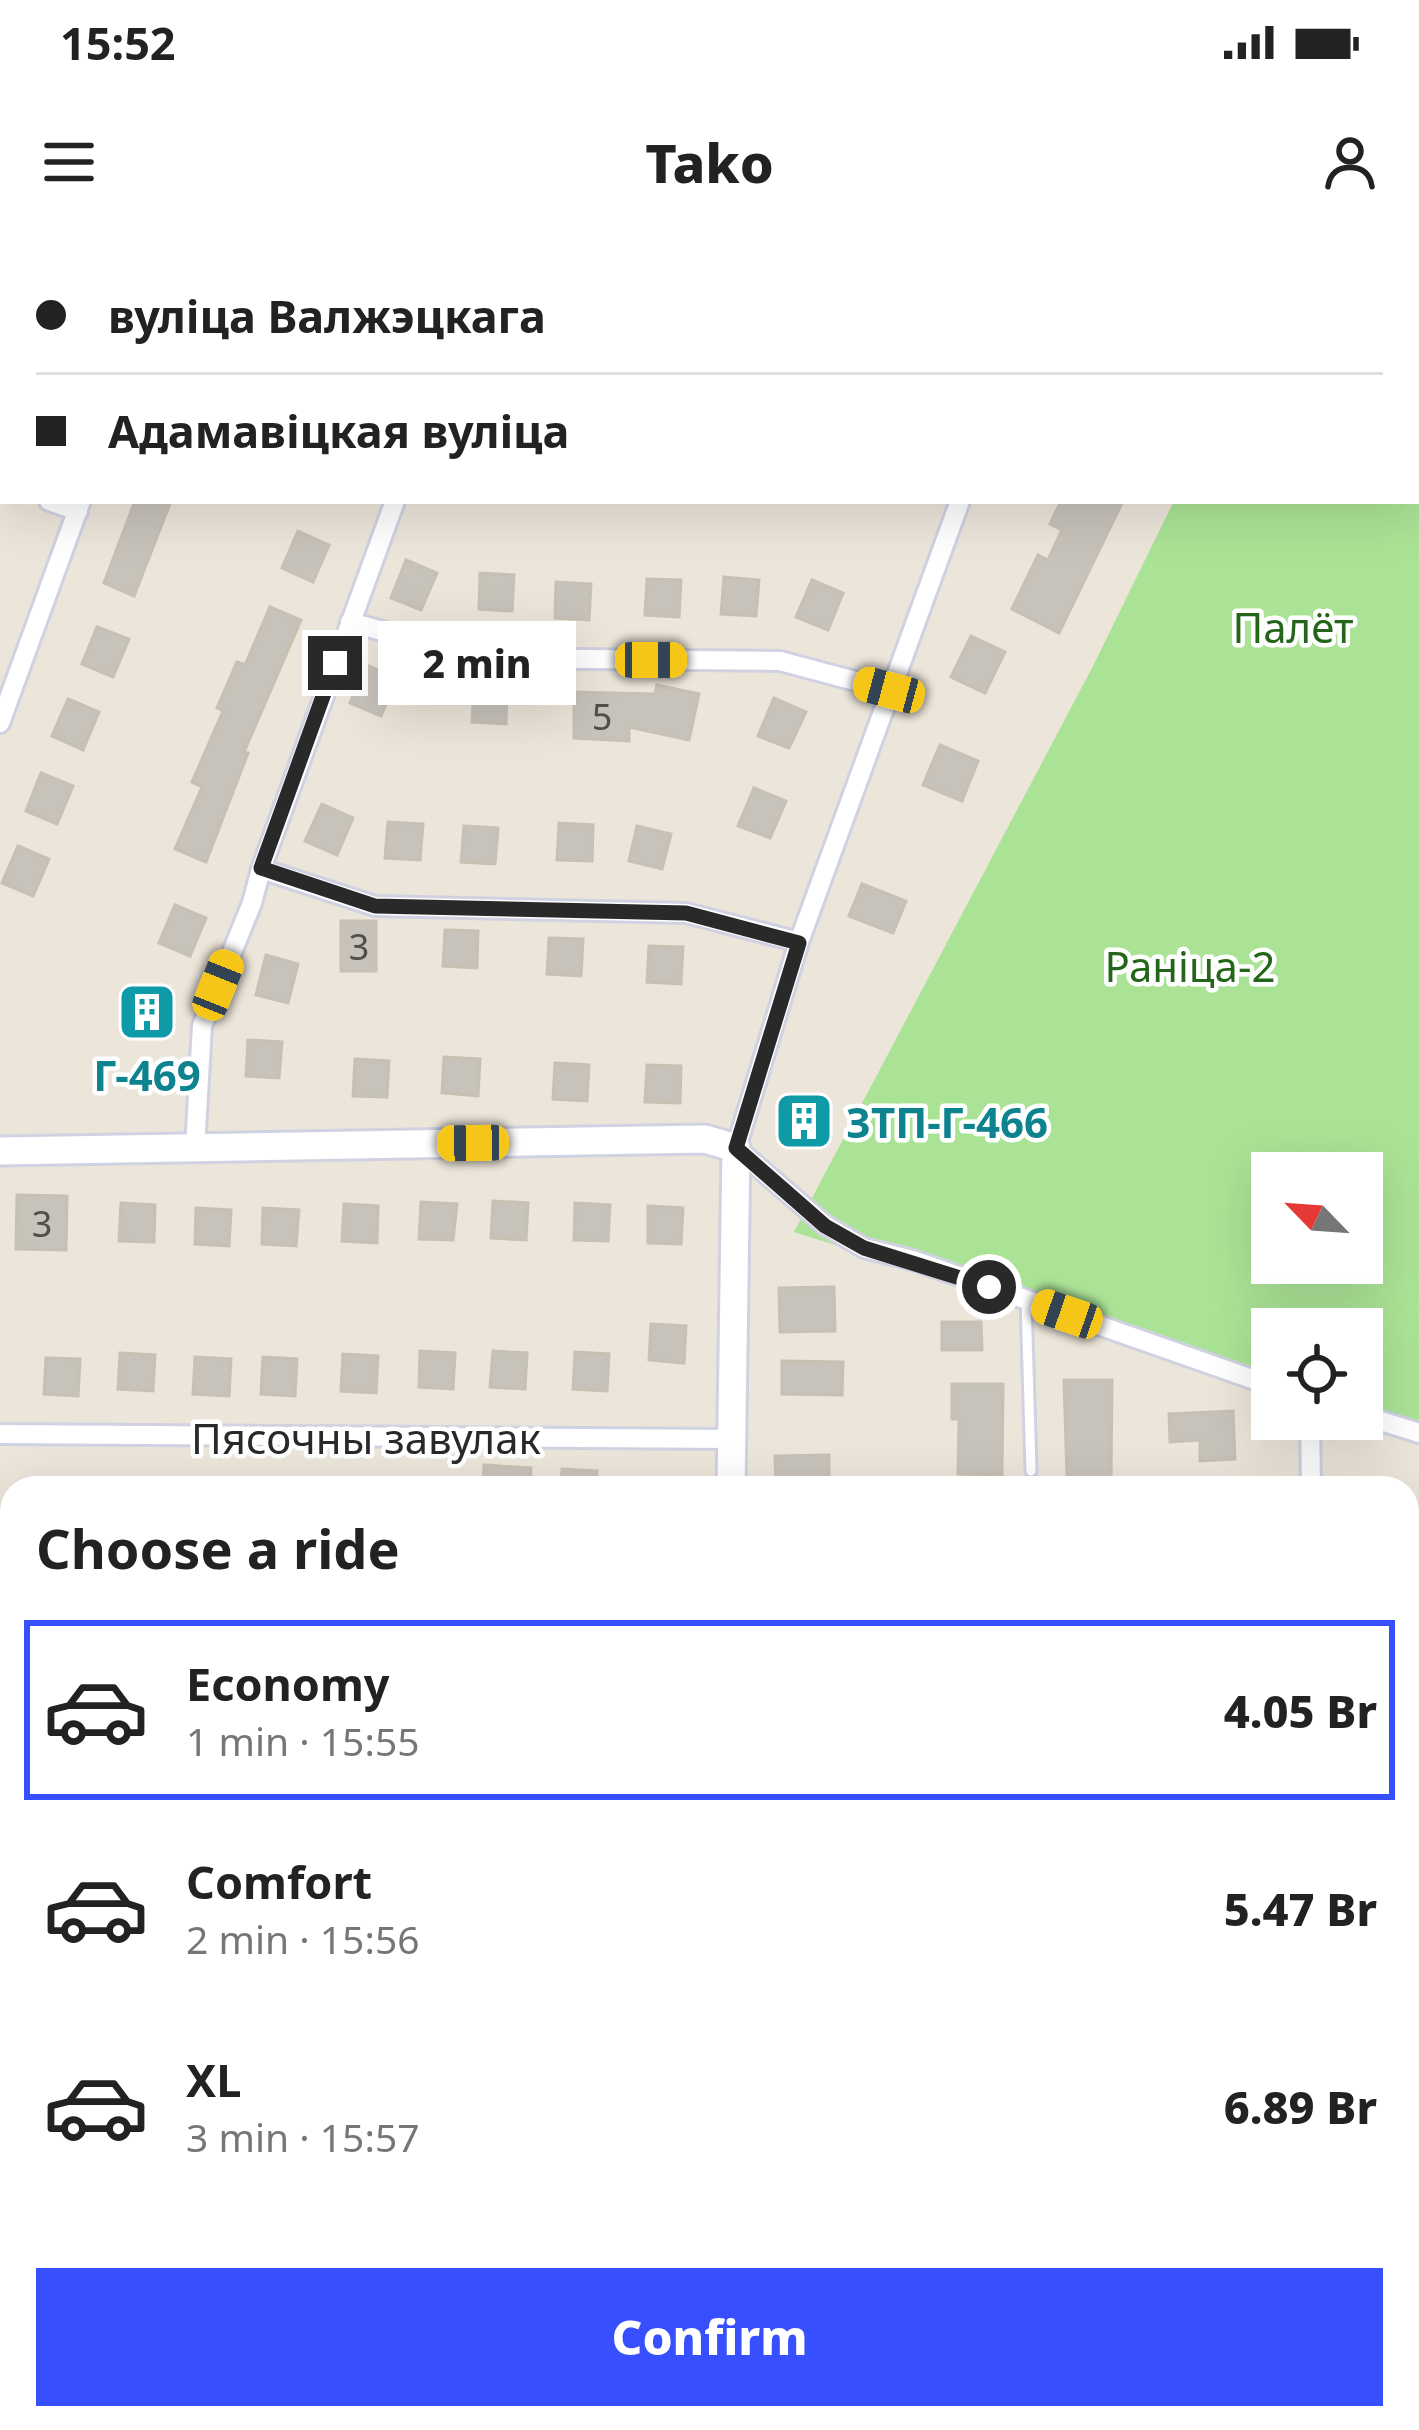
<!DOCTYPE html>
<html lang="en">
<head>
<meta charset="utf-8">
<style>
  body { margin:0; font-family:"Noto Sans",sans-serif; background:#f6f6f6; color:#222; height:100vh; display:flex; flex-direction:column; font-size:45px; white-space:nowrap }
  * { box-sizing:border-box; margin:0 }
  p { font-size:39px; color:#767676 }
  .icon { flex:none; width:66px; height:66px; fill:none; stroke:currentColor; stroke-width:2; stroke-linecap:round; stroke-linejoin:round }
  .map { position:relative; flex:1; overflow:hidden }
  .side { position:absolute; left:0px; top:1236px; width:1419px; height:954px; display:flex; flex-direction:column; background:#fff; border-radius:36px 36px 0 0; box-shadow:0 12px 48px #0002 }
  .side>* { flex:none }
  .banner { position:absolute; left:0px; top:0px; width:1419px; height:264px; box-shadow:0 12px 48px #0002; display:grid; align-content:center; height:264px; padding:0 36px; background:#fff }
  .needle { width:78px; rotate:295deg }
  .buttons { position:absolute; left:1251px; top:912px; display:grid; gap:24px }
  .buttons a { display:grid; place-items:center; width:132px; height:132px; border-radius:0px; background:#fff; box-shadow:0 12px 48px #0002; font-size:60px }
  .end { position:absolute; width:54px; height:54px; margin:-27px; border:15px solid #292929; background:#fff; box-shadow:0 0 0 6px #fff }
  .from { border-radius:50% }
  .bubble { position:absolute; height:84px; border-radius:0px; background:#fff; box-shadow:0 12px 48px #0002; font-size:39px; font-weight:800; line-height:84px; text-align:center }
  .car { position:absolute; width:36px; height:72px; margin:-36px -18px; border-radius:15px; box-shadow:0 0 9px 3px #0007; background:linear-gradient(#f5c518 24%,#345 0 40%,#f5c518 0 76%,#345 0 86%,#f5c518 0) }
  .banner b { display:flex; align-items:center; gap:42px; height:114px; font-size:45px }
  .banner b+b { border-top:3px solid #e0e0e0 }
  .banner i { width:30px; height:30px; background:#222 }
  ul { padding:0; list-style:none }
  li { display:flex; align-items:center; gap:36px; height:180px; margin:0 24px 18px; padding:0 12px; border:6px solid transparent; border-radius:0px }
  li div { flex:1 }
  li b { display:block; font-size:45px }
  li em { font-style:normal; font-weight:800 }
  li.on { border-color:#374ffc }
  li>.icon { width:108px; height:108px; stroke-width:1.5 }
  h2 { padding:0 36px; font-size:54px; line-height:144px }
  .cta { display:flex; gap:24px; margin-top:auto; padding:24px 36px }
  .cta a { flex:1; height:138px; border-radius:0px; background:#374ffc; color:#fff; font-size:48px; font-weight:800; line-height:138px; text-align:center }
  .status { display:flex; justify-content:space-between; align-items:center; height:84px; padding:0 60px; background:#fff; direction:ltr }
  .status svg { height:33px; fill:currentColor }
  header { display:flex; justify-content:space-between; align-items:center; height:156px; padding:0 36px; background:#fff; font-size:54px; font-weight:800 }
  .map>svg:first-child { display:block }
  .green { fill:#abe396; fill-rule:evenodd }
  .building { fill:#c7c2ba; stroke:#c7c1b4; stroke-width:3 }
  .lines { fill:none; stroke-linecap:round; stroke-linejoin:round }
  .lane-casing { stroke:#d0d2e2; stroke-width:15 }
  .street-casing { stroke:#d0d2e2; stroke-width:24 }
  .secondary-casing { stroke:#d0d2e2; stroke-width:33 }
  .lane { stroke:#fff; stroke-width:9 }
  .street { stroke:#fff; stroke-width:18 }
  .secondary { stroke:#fff; stroke-width:27 }
  .route { stroke:#292929; stroke-width:15 }
  .labels { text-anchor:middle; dominant-baseline:central; stroke-width:9; stroke-linejoin:round; paint-order:stroke }
  .number-label { font-size:36px; fill:#504f4d }
  .park-label { font-size:42px; fill:#246619; stroke:#fff }
  .culture-label { font-size:42px; font-weight:bold; fill:#0d838f; stroke:#fff }
  .street-label { font-size:42px; fill:#292929; stroke:#fff }
</style>
</head>
<body>
<div class="status"><b>15:52</b><svg viewBox="0 0 49 12"><path d="M0 12V9h3v3zM5 12V6h3v6zM10 12V3h3v9zM15 12V0h3v12zM26 1h20v11H26zM47 4h2v5h-2z"/></svg></div>
<header><svg class="icon" aria-label="menu" viewBox="0 0 24 24"><path d="M4 6h16M4 12h16M4 18h16"/></svg>Tako<svg class="icon" aria-label="person" viewBox="0 0 24 24"><circle cx="12" cy="8" r="4"/><path d="M4 21q1-7 8-7t8 7"/></svg></header>
<div class="map">
<svg width="1419" height="2190" viewBox="0 0 1419 2190">
  <rect width="100%" height="100%" fill="#ece5da"/>
  <path class="green" d="M 1301,0 L 1419,0 L 1419,1190 L 1362,1172 L 1362,1089 L 1272,1089 L 1272,1143 L 794,992 L 1092,428 L 1174,261 L 1416,261 L 1416,3 L 1299,3 ZM 1272,933 L 1362,933 L 1362,1023 L 1272,1023 Z"/>
  <g class="building">
    <polygon points="135,261 171,261 134,356 104,343"/>
    <polygon points="1061,261 1123,261 1059,393 1012,369 1038,315 1048,320 1062,290 1050,284"/>
    <polygon points="298,291 329,305 313,342 282,328"/>
    <polygon points="406,320 437,333 421,370 391,358"/>
    <polygon points="480,333 514,335 512,371 479,369"/>
    <polygon points="724,337 759,340 756,376 721,374"/>
    <polygon points="647,339 681,340 679,377 645,375"/>
    <polygon points="812,340 843,353 828,390 796,377"/>
    <polygon points="556,342 591,344 589,380 555,378"/>
    <polygon points="270,367 301,380 244,512 248,513 206,622 175,609 202,547 192,542 223,471 217,468 237,422 245,425"/>
    <polygon points="97,387 129,399 113,437 82,424"/>
    <polygon points="971,396 1005,412 985,453 951,437"/>
    <polygon points="366,425 397,438 381,476 350,463"/>
    <polygon points="657,445 699,454 689,500 629,487 629,501 574,498 574,452 655,454"/>
    <polygon points="474,446 507,447 506,484 472,482"/>
    <polygon points="774,458 806,472 789,508 758,496"/>
    <polygon points="68,459 99,472 83,510 52,496"/>
    <polygon points="940,505 978,521 962,561 923,545"/>
    <polygon points="41,533 73,546 57,584 26,571"/>
    <polygon points="754,548 786,561 770,598 738,586"/>
    <polygon points="322,564 353,578 337,615 305,601"/>
    <polygon points="388,582 423,584 420,620 385,618"/>
    <polygon points="559,583 593,585 592,621 557,620"/>
    <polygon points="464,586 498,588 495,624 461,622"/>
    <polygon points="637,586 671,594 662,629 629,621"/>
    <polygon points="18,606 49,619 33,656 2,643"/>
    <polygon points="862,644 906,661 893,693 849,676"/>
    <polygon points="175,665 206,678 190,716 159,703"/>
    <rect x="341" y="681" width="35" height="50"/>
    <polygon points="445,690 478,691 477,728 443,726"/>
    <polygon points="549,698 583,699 581,736 547,734"/>
    <polygon points="649,706 683,707 681,744 647,742"/>
    <polygon points="266,715 298,724 288,763 256,755"/>
    <polygon points="134,757 161,758 160,787 133,786"/>
    <polygon points="248,800 282,802 279,838 246,836"/>
    <polygon points="444,817 480,819 478,856 442,853"/>
    <polygon points="355,819 389,821 387,857 353,856"/>
    <polygon points="555,823 589,825 587,861 553,859"/>
    <polygon points="647,825 681,826 680,863 645,862"/>
    <polygon points="797,872 815,875 812,891 794,887"/>
    <polygon points="17,955 67,956 66,1010 16,1009"/>
    <polygon points="493,961 528,963 526,1000 491,998"/>
    <polygon points="421,962 457,964 453,1000 419,999"/>
    <polygon points="121,963 155,965 154,1002 119,1001"/>
    <polygon points="575,963 610,965 608,1001 574,1000"/>
    <polygon points="344,964 378,966 377,1003 342,1001"/>
    <polygon points="648,966 683,968 681,1004 648,1003"/>
    <polygon points="196,968 231,970 229,1006 195,1004"/>
    <polygon points="263,968 299,970 296,1006 262,1004"/>
    <polygon points="834,1047 835,1091 780,1092 779,1048"/>
    <polygon points="942,1082 981,1082 982,1110 942,1110"/>
    <polygon points="651,1084 686,1086 684,1123 649,1120"/>
    <polygon points="420,1111 455,1113 453,1149 419,1147"/>
    <polygon points="493,1111 527,1113 525,1149 490,1147"/>
    <polygon points="575,1112 609,1114 607,1151 573,1149"/>
    <polygon points="120,1113 155,1115 153,1151 118,1149"/>
    <polygon points="343,1114 378,1116 376,1153 341,1151"/>
    <polygon points="195,1117 231,1119 229,1156 193,1154"/>
    <polygon points="263,1117 297,1119 295,1156 261,1154"/>
    <polygon points="46,1118 80,1119 78,1156 44,1154"/>
    <polygon points="782,1121 843,1122 842,1155 782,1154"/>
    <polygon points="1064,1140 1112,1140 1111,1238 1067,1238"/>
    <polygon points="952,1144 1003,1144 1002,1235 958,1234 959,1179 952,1179"/>
    <polygon points="1233,1171 1235,1219 1200,1221 1200,1200 1170,1202 1169,1174"/>
    <polygon points="829,1215 829,1248 776,1248 775,1216"/>
    <polygon points="484,1225 531,1228 530,1248 483,1248"/>
    <polygon points="562,1229 597,1231 596,1248 561,1248"/>
  </g>
  <g class="lines">
    <g class="lane-casing">
      <polyline id="lane" points="1026,1060 1031,1231"/>
    </g>
    <g class="street-casing">
      <g id="street">
        <polyline points="83,0 92,3"/>
        <polyline points="177,3 178,0"/>
        <polyline points="487,3 488,0"/>
        <polyline points="1058,3 1059,0"/>
        <polyline points="0,244 3,245"/>
        <polyline points="49,261 78,271"/>
        <polyline points="960,261 799,702 736,908 825,985 864,1008 913,1020 1272,1146"/>
        <polyline points="350,382 479,418 780,421 889,450"/>
        <polyline points="0,483 81,261"/>
        <polyline points="261,629 375,666 686,673 799,702"/>
        <polyline points="195,908 202,786 252,663 261,629 395,261"/>
        <polyline points="1362,1175 1419,1193"/>
        <polyline points="1310,1179 1311,1248"/>
        <polyline points="0,1194 731,1199"/>
        <polyline points="0,1454 12,1455"/>
        <polyline points="0,1731 12,1731"/>
        <polyline points="1407,2168 1419,2164"/>
        <polyline points="180,2178 180,2190"/>
        <polyline points="447,2178 447,2190"/>
        <polyline points="1033,2178 1033,2190"/>
        <polyline points="1322,2178 1323,2190"/>
        <polyline points="1349,2190 1381,2178"/>
      </g>
    </g>
    <g class="secondary-casing">
      <g id="secondary">
        <polyline points="0,911 705,899 736,908 731,1248"/>
        <polyline points="728,2190 728,2178"/>
      </g>
    </g>
    <use href="#lane" class="lane"/>
    <use href="#street" class="street"/>
    <use href="#secondary" class="secondary"/>
  </g>
  <g class="lines">
    <polyline class="route" points="335,423 261,628 375,666 686,673 799,703 736,908 825,986 864,1008 989,1047"/>
  </g>
  <defs>
    <g id="building-square" transform="scale(3)"><rect x="-9" y="-9" width="18" height="18" rx="4" fill="#0f9aa8" stroke="#fff"/><path d="M-4-6H4V6H1V3H-1V6H-4ZM-2.5-4.3h1.7v1.8h-1.7ZM.8-4.3h1.7v1.8H.8ZM-2.5-1h1.7V.8h-1.7ZM.8-1h1.7V.8H.8Z" fill="#fff"/></g>
  </defs>
  <g fill-rule="evenodd">
    <use href="#building-square" x="147" y="772"/>
    <use href="#building-square" x="804" y="881"/>
  </g>
  <g class="labels">
    <g class="number-label">
      <text x="602" y="476">5</text>
      <text x="359" y="706">3</text>
      <text x="42" y="983">3</text>
    </g>
    <g class="park-label">
      <text x="1293" y="386">Палёт</text>
      <text x="1190" y="725">Раніца-2</text>
    </g>
    <g class="culture-label">
      <text x="147" y="834">Г-469</text>
      <text x="846" y="881" text-anchor="start">ЗТП-Г-466</text>
    </g>
    <g class="street-label">
      <text x="366" y="1197">Пясочны завулак</text>
    </g>
  </g>
</svg>
<div class="buttons">
<a><svg class="needle" viewBox="-14 -14 28 28"><path d="M0-13l5 13h-10z" fill="#e53935"/><path d="M0 13l5-13h-10z" fill="#767676"/></svg></a>
<a><svg class="icon" aria-label="locate" viewBox="0 0 24 24"><circle cx="12" cy="12" r="6"/><path d="M12 2v4M12 18v4M2 12h4M18 12h4"/></svg></a>
</div>
<i class="end from" style="left:989px;top:1047px"></i>
<i class="end" style="left:335px;top:423px"></i>
<div class="bubble" style="left:378px;top:381px;width:198px">2 min</div>
<i class="car" style="left:651px;top:420px;rotate:90deg"></i>
<i class="car" style="left:889px;top:450px;rotate:285deg"></i>
<i class="car" style="left:218px;top:745px;rotate:22deg"></i>
<i class="car" style="left:473px;top:903px;rotate:269deg"></i>
<i class="car" style="left:1067px;top:1074px;rotate:289deg"></i>
<div class="banner">
<b><i class="from"></i>вуліца Валжэцкага</b>
<b><i></i>Адамавіцкая вуліца</b>
</div>
<section class="side">
<h2>Choose a ride</h2>
<ul>
<li class="on"><svg class="icon" aria-label="car" viewBox="0 0 24 24"><path d="M5 17H2v-5l4-1 3-4h7l3 4 3 1v5h-3M9 17h6M6 11h13"/><circle cx="7" cy="17" r="2"/><circle cx="17" cy="17" r="2"/></svg><div><b>Economy</b><p>1 min · 15:55</p></div><em>4.05 Br</em></li>
<li><svg class="icon" aria-label="car" viewBox="0 0 24 24"><path d="M5 17H2v-5l4-1 3-4h7l3 4 3 1v5h-3M9 17h6M6 11h13"/><circle cx="7" cy="17" r="2"/><circle cx="17" cy="17" r="2"/></svg><div><b>Comfort</b><p>2 min · 15:56</p></div><em>5.47 Br</em></li>
<li><svg class="icon" aria-label="car" viewBox="0 0 24 24"><path d="M5 17H2v-5l4-1 3-4h7l3 4 3 1v5h-3M9 17h6M6 11h13"/><circle cx="7" cy="17" r="2"/><circle cx="17" cy="17" r="2"/></svg><div><b>XL</b><p>3 min · 15:57</p></div><em>6.89 Br</em></li>
</ul>
<div class="cta"><a>Confirm</a></div>
</section>
</div>
</body>
</html>
